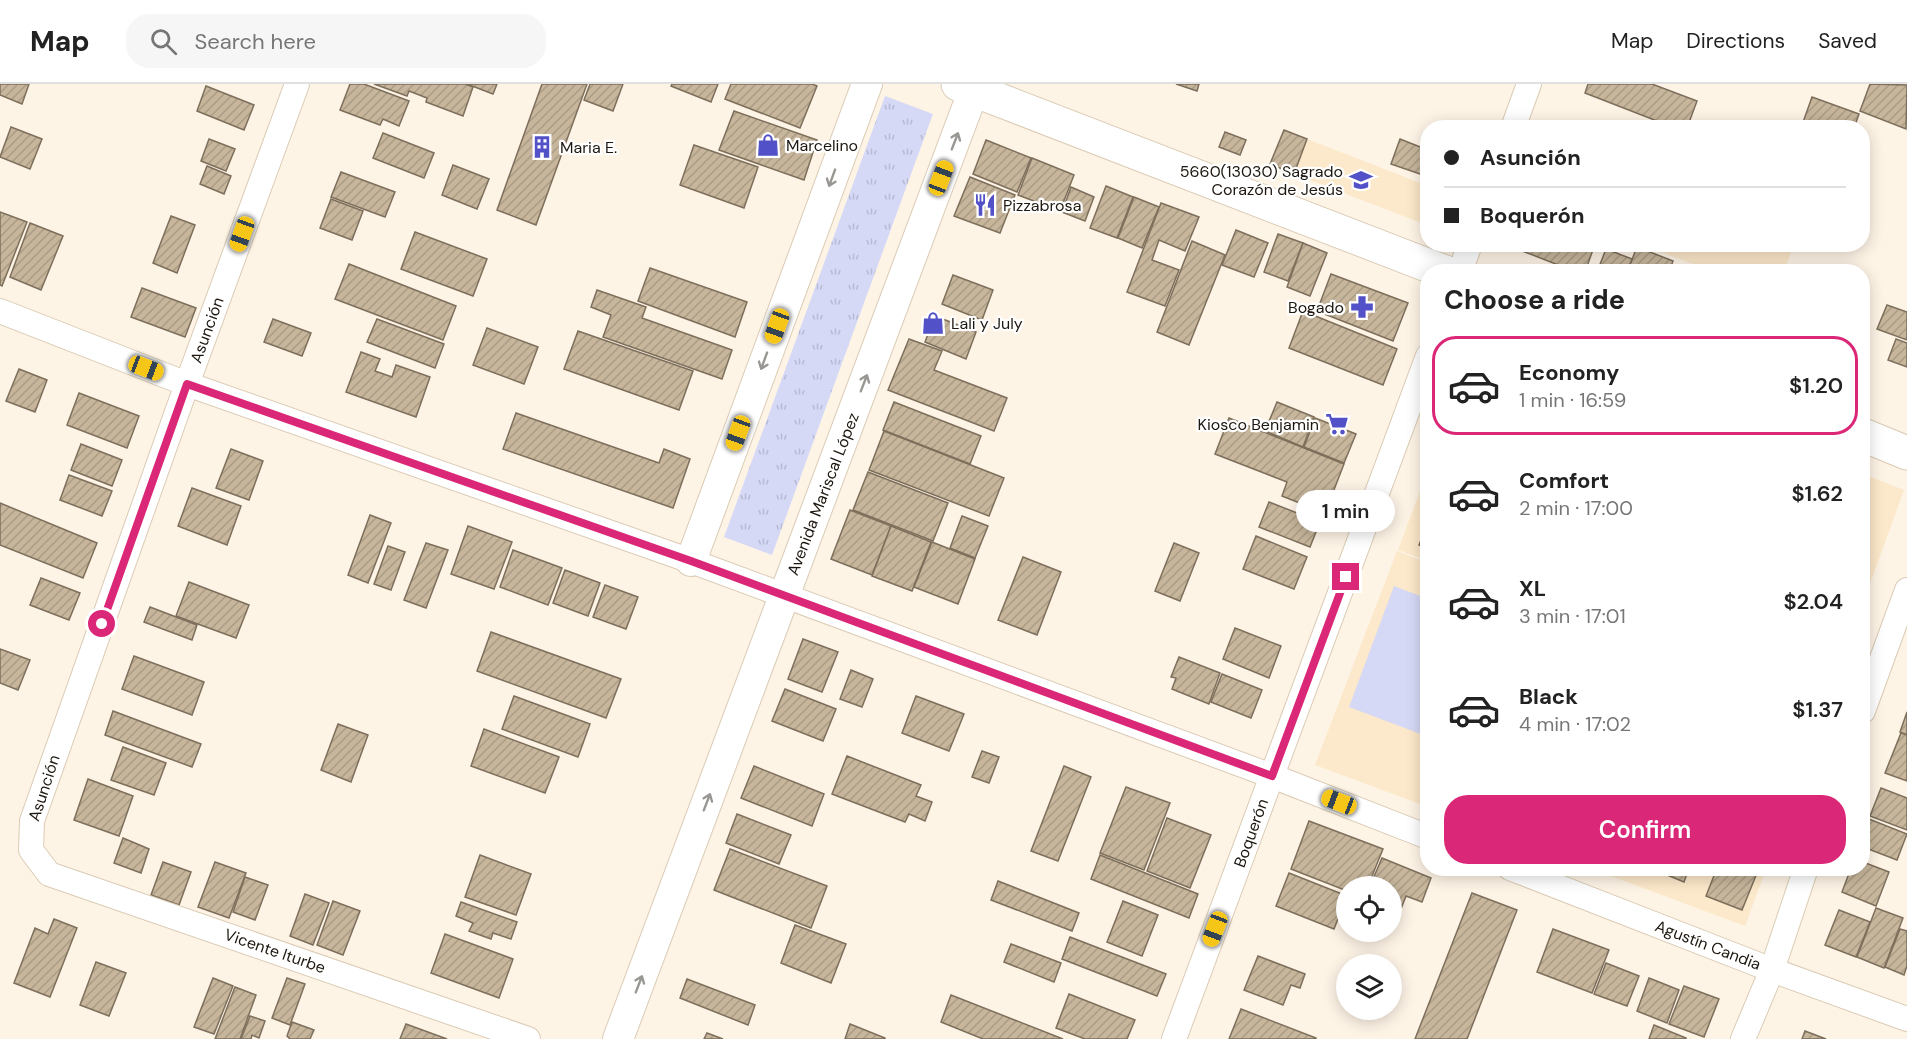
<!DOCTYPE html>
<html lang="en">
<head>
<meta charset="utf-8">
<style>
  body { margin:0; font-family:"DM Sans",sans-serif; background:#f6f6f6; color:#222; height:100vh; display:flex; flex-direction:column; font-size:22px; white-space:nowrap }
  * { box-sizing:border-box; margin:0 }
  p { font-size:20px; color:#767676 }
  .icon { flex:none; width:33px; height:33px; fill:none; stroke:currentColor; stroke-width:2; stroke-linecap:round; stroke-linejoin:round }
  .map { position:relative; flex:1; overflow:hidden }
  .details { position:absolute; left:1420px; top:180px; width:450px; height:612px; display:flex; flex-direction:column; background:#fff; border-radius:24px; box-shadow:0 3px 15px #0003 }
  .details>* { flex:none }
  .hud { position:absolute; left:1420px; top:36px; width:450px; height:132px; border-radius:24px; box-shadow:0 3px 15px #0003; display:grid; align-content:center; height:132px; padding:0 24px; background:#fff }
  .buttons { position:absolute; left:1336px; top:792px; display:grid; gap:12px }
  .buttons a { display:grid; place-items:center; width:66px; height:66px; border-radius:50%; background:#fff; box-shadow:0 3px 15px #0003; font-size:30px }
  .end { position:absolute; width:27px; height:27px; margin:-14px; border:8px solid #db2777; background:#fff; box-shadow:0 0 0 3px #fff }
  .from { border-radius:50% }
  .bubble { position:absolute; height:42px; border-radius:21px; background:#fff; box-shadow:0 3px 15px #0003; font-size:20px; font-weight:600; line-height:42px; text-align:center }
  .car { position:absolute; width:18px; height:36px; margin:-18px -9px; border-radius:8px; box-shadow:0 0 4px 2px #0007; background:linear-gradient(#f5c518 24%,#345 0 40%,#f5c518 0 76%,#345 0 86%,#f5c518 0) }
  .hud b { display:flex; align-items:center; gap:21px; height:57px; font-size:22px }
  .hud b+b { border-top:2px solid #e0e0e0 }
  .hud i { width:15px; height:15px; background:#222 }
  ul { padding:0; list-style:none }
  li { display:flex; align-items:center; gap:18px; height:99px; margin:0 12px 9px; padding:0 12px; border:3px solid transparent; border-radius:24px }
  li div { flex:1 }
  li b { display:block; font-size:22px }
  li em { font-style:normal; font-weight:600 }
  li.on { border-color:#db2777 }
  li>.icon { width:54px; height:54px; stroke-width:1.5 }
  h2 { padding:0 24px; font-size:27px; line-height:72px }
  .action { display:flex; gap:12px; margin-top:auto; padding:12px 24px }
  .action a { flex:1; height:69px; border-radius:24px; background:#db2777; color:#fff; font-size:24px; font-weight:600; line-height:69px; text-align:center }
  header { display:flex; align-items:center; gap:36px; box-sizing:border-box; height:84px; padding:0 30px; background:#fff; border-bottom:2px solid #e0e0e0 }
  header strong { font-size:28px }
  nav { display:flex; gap:33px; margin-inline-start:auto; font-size:21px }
  .search { width:420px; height:54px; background:#f6f6f6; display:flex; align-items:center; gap:15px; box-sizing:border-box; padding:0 21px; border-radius:24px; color:#767676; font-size:22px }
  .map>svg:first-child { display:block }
  .built { fill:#fce8ca }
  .grass { fill:url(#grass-tufts) }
  .pitch { fill:#d5d9f6 }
  .building { fill:url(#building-hatch); stroke:#7d6f5b; stroke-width:1.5 }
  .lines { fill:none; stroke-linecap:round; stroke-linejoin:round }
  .minor-casing { stroke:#dacbb4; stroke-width:26 }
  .tertiary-casing { stroke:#dacbb4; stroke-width:32 }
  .secondary-casing { stroke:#dacbb4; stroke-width:35 }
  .minor { stroke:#fff; stroke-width:24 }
  .tertiary { stroke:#fff; stroke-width:30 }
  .secondary { stroke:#fff; stroke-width:33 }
  .oneway { stroke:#999793 }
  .route { stroke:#db2777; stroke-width:8 }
  .labels { text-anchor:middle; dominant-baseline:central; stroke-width:4.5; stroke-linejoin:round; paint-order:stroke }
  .poi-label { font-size:16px; fill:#1d170f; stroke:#fff; text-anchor:start }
  .street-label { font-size:16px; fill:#1d170f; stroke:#fff }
</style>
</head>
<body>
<header>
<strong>Map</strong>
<div class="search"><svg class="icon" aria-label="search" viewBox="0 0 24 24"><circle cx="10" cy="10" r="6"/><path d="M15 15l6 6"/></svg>Search here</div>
<nav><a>Map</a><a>Directions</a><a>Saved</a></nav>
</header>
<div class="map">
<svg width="1907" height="955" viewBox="0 0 1907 955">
  <defs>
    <pattern id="grass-tufts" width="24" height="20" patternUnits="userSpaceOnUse" patternTransform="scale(1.5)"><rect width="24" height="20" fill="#d5d9f6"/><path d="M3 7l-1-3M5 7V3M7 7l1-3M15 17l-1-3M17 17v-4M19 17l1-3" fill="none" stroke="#b6bad2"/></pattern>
    <pattern id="building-hatch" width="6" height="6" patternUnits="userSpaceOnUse" patternTransform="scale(1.5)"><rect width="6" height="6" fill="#c7b69c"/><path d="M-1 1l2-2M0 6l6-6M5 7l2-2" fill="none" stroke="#aa9c85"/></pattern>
  </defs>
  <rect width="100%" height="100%" fill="#fef4e6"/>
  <g class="built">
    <polygon points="1307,55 1428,102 1427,141 1294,90"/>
    <polygon points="1642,161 1794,160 1794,161 1784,187 1696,188 1698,182"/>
    <polygon points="1428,386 1428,477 1398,466"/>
    <polygon points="1863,390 1904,406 1863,519"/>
    <polygon points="1397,467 1428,479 1428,723 1315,681"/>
    <polygon points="1592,785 1766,785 1745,842"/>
  </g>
  <polygon class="grass" points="885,12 933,30 772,471 724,453"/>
  <polygon class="pitch" points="1394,502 1428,515 1428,647 1426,652 1349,623"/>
  <g class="building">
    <polygon points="0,0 29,0 22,20 0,11"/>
    <polygon points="350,0 364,0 409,17 399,42 383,35 380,41 340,26"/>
    <polygon points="374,0 465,0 473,3 463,32 426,18 427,14 409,7 407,12"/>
    <polygon points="467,0 497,0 493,10"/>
    <polygon points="542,0 587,0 536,141 497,126"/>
    <polygon points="590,0 623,0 613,27 584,16"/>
    <polygon points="672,0 718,0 711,18 671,2"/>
    <polygon points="731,0 812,0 817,2 800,44 725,15"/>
    <polygon points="1176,0 1199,0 1197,7"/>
    <polygon points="1588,0 1652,0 1697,17 1687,44 1675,44 1585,9"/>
    <polygon points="1870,0 1907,1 1906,45 1860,27"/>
    <polygon points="206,2 254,21 244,46 197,27"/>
    <polygon points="1812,13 1859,30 1854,44 1801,44"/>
    <polygon points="734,27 817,56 804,96 719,66"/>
    <polygon points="11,43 42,55 30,85 0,73"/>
    <polygon points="1284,46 1307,55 1294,90 1270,80"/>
    <polygon points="1225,48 1246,56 1240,71 1219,63"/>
    <polygon points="383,49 434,69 424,94 373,74"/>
    <polygon points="209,55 235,65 226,87 201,77"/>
    <polygon points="1400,55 1428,66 1428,86 1426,92 1391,80"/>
    <polygon points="986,56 1031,74 1017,108 973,90"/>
    <polygon points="694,61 758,83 744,124 680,101"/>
    <polygon points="1032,74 1074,91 1060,127 1018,111"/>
    <polygon points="453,81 489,95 477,125 442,111"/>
    <polygon points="207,82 231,92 224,110 200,100"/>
    <polygon points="341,88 395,108 385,133 331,113"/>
    <polygon points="970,93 1015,111 1000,149 954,132"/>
    <polygon points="1106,102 1133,113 1117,154 1090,144"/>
    <polygon points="1071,103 1094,113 1085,137 1062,128"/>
    <polygon points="1134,113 1159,123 1142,164 1118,154"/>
    <polygon points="331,115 363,127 352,156 320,144"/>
    <polygon points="1161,119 1199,133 1185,167 1159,156 1152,176 1179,186 1165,222 1127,208"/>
    <polygon points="0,128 27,138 2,202 0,201"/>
    <polygon points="171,132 195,141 177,189 153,179"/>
    <polygon points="30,139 63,152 41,206 10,193"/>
    <polygon points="1236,146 1268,159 1254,193 1222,181"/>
    <polygon points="415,148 487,175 473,212 401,185"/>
    <polygon points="1278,150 1303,159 1288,197 1264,188"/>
    <polygon points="1192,157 1225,171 1189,261 1157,248"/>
    <polygon points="1303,159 1327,169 1310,212 1287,203"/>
    <polygon points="1523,160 1595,160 1585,188 1576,188 1520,166"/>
    <polygon points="1637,163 1673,177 1669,188 1627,188"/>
    <polygon points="1606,165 1632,175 1627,188 1597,188"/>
    <polygon points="349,180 456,222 443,256 335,215"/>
    <polygon points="650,184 747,218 735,253 638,217"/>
    <polygon points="1331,190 1408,219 1393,257 1317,227"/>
    <polygon points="953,191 993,206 982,236 942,220"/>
    <polygon points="142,204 196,224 185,253 131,233"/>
    <polygon points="597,206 646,223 642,234 732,266 722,295 603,253 611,231 591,223"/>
    <polygon points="1887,221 1907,228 1907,256 1877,245"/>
    <polygon points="1303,227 1397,265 1383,301 1289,264"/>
    <polygon points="935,232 976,248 966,275 925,258"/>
    <polygon points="273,235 311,249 302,272 264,258"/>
    <polygon points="377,235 444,260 435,284 367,258"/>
    <polygon points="487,244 538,263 524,300 473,281"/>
    <polygon points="578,247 693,287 679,326 564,285"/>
    <polygon points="909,255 942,267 934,286 1007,314 994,347 888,306"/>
    <polygon points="1896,255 1907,259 1907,283 1888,276"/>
    <polygon points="361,268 380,275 375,287 392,293 396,281 430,293 416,333 346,308"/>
    <polygon points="19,285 47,296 35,328 6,317"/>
    <polygon points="79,309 139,332 127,364 67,341"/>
    <polygon points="894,318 981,352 970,380 883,346"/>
    <polygon points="1277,318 1314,333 1303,363 1265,347"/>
    <polygon points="516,329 659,379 664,365 690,375 673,424 503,365"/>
    <polygon points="1229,334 1344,380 1325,429 1282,412 1287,398 1215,370"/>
    <polygon points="1315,334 1356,350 1344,379 1304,363"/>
    <polygon points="884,347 1004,394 989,432 869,386"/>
    <polygon points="81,360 122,376 112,402 71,386"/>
    <polygon points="231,365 263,377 249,416 216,404"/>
    <polygon points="868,388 948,419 933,457 853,426"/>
    <polygon points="69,391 112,407 102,432 60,416"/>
    <polygon points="192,404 241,422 227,461 178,442"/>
    <polygon points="1269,418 1320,438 1310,463 1259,443"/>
    <polygon points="0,419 97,459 83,494 0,461"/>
    <polygon points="850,426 891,442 872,491 831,475"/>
    <polygon points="370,431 391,439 368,499 348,491"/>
    <polygon points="962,432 988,442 975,474 950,464"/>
    <polygon points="1428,439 1428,464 1419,461"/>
    <polygon points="468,442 512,458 494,505 451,490"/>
    <polygon points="891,442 931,458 912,507 872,492"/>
    <polygon points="1256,452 1307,473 1294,505 1243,485"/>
    <polygon points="932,458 975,475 958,520 914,503"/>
    <polygon points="426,459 448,466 426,524 404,516"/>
    <polygon points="1174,459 1199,469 1180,517 1155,507"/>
    <polygon points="388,462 405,468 391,506 374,500"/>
    <polygon points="513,466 562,484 548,521 500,503"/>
    <polygon points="1023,473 1061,488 1037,551 998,536"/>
    <polygon points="565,486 600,499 588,532 553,519"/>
    <polygon points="41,494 80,509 69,536 30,521"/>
    <polygon points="189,498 249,521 236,554 176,532"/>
    <polygon points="605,501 638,513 626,545 593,533"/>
    <polygon points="150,523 197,541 192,556 144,538"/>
    <polygon points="1235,544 1281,562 1269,594 1223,575"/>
    <polygon points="491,548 621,595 606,634 477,587"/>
    <polygon points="803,555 838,568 822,608 788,595"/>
    <polygon points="0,565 30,576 18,606 0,599"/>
    <polygon points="134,572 204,598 192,631 122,605"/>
    <polygon points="1179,573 1220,589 1209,620 1172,605 1176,594 1171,593"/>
    <polygon points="851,586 873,595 862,623 840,615"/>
    <polygon points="1222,590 1262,606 1251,634 1211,618"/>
    <polygon points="785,605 836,625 823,657 772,637"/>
    <polygon points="514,612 590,640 578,673 502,645"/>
    <polygon points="916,612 964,630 949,667 902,649"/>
    <polygon points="113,627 201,660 192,683 105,651"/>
    <polygon points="1907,628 1907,651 1900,648"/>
    <polygon points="338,640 368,651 351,698 321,686"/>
    <polygon points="484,645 559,673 545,709 471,682"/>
    <polygon points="1901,649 1907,651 1907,697 1885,689"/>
    <polygon points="123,663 166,679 154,711 111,696"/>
    <polygon points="982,667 999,673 989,699 972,693"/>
    <polygon points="847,672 921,701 916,712 932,718 925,737 909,730 905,738 832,710"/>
    <polygon points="754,682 824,710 812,742 741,714"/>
    <polygon points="1064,682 1091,693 1058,777 1031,767"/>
    <polygon points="88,695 133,712 119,752 74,736"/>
    <polygon points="1126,703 1170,719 1144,786 1100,769"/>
    <polygon points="1881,704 1907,714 1907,746 1870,732"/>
    <polygon points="737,730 791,751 779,780 726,759"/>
    <polygon points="1167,734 1211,751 1190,804 1147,787"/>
    <polygon points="1869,735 1907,750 1897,776 1863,763 1863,750"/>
    <polygon points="1309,737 1383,765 1368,802 1347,802 1347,807 1291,785"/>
    <polygon points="123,754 149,765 141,789 114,779"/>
    <polygon points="730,765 827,802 811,844 714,806"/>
    <polygon points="480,771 531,790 516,831 465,813"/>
    <polygon points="1100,771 1198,810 1189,834 1091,795"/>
    <polygon points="1382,774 1431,794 1422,818 1406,812 1399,830 1392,827 1392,802 1370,802"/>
    <polygon points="163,778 191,788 179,821 151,811"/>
    <polygon points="215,778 246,789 229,834 198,823"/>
    <polygon points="1863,778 1889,788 1876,822 1842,808 1851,784 1863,784"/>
    <polygon points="1650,784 1689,784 1684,798"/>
    <polygon points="1717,784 1759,784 1742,826 1706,812"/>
    <polygon points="1289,789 1347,812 1334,845 1276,822"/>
    <polygon points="245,793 268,801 255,836 233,828"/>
    <polygon points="998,797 1079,829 1072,847 991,816"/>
    <polygon points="1472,809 1517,826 1467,955 1415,955"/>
    <polygon points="305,810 329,819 313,861 290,852"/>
    <polygon points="333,817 360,827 343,871 317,861"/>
    <polygon points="1123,817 1158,831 1142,872 1107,858"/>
    <polygon points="461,818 517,838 511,855 493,849 491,855 469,847 473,839 456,832"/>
    <polygon points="1876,824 1903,834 1884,884 1857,873"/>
    <polygon points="1839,826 1870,838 1856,873 1825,861"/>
    <polygon points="54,835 77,844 50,913 14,899 35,844 48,850"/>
    <polygon points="795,841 846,860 831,899 781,879"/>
    <polygon points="1553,845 1609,866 1592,909 1537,888"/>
    <polygon points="1900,845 1907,847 1907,882 1904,891 1885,883"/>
    <polygon points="445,850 513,875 499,914 431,889"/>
    <polygon points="1070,853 1166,890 1157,912 1062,875"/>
    <polygon points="1011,860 1061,879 1054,898 1004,878"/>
    <polygon points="1258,872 1305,890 1300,904 1291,901 1283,921 1244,906"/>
    <polygon points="96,878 126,889 109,932 80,921"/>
    <polygon points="1606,879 1639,892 1627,922 1594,910"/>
    <polygon points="213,894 233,902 214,950 194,943"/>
    <polygon points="287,894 305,900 290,941 272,934"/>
    <polygon points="1649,894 1679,906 1667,939 1637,927"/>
    <polygon points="687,895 755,921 748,941 680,914"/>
    <polygon points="1684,902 1719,915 1704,953 1669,940"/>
    <polygon points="235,903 256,911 240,955 215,955"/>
    <polygon points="1069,910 1135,936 1127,955 1085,955 1056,944"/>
    <polygon points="951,911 1063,955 983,955 941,938"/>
    <polygon points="1241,925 1316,954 1316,955 1229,955"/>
    <polygon points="250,932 265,937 259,954 252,951 251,955 241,955"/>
    <polygon points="292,938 314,946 310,955 290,955 287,952"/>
    <polygon points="406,940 447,955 400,955"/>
    <polygon points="850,940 885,954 885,955 845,955"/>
    <polygon points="1654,941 1686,954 1686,955 1649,955"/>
    <polygon points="1805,947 1826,955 1802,955"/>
    <polygon points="707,949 723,955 704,955"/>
  </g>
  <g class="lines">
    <g class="minor-casing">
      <g id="minor">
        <polyline points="297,0 187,300 32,737 31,766 49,790 528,955"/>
        <polyline points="1513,44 1529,0"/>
        <polyline points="1460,188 1470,160"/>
        <polyline points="0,227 187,300 691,477 1272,692 1428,753"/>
        <polyline points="1863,627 1907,506"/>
        <polyline points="1510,784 1772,886 1907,935"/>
        <polyline points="1174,955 1428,272"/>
        <polyline points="1743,955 1772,886 1806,784"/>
      </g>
    </g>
    <g class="tertiary-casing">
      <g id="tertiary">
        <polyline points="691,477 867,0"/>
        <polyline points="618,955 976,0"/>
      </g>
    </g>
    <g class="secondary-casing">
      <g id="secondary">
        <polyline points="958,0 1445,188"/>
        <polyline points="1863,351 1907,369"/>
      </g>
    </g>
    <use href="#minor" class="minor"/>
    <use href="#tertiary" class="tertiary"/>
    <use href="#secondary" class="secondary"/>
  </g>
  <defs><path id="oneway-shaft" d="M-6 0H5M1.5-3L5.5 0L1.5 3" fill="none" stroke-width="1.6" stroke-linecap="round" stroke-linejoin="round" transform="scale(1.5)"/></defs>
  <g class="oneway">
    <use href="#oneway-shaft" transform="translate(955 57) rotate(-69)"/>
    <use href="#oneway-shaft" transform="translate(832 94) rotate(110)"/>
    <use href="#oneway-shaft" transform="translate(764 277) rotate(110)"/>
    <use href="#oneway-shaft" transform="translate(864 299) rotate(-69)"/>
    <use href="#oneway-shaft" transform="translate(707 718) rotate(-69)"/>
    <use href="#oneway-shaft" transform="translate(639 900) rotate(-69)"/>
  </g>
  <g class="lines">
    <polyline class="route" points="102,540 187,300 691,477 1272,692 1346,493"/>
  </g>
  <defs>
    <g id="shop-bare" transform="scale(1.8)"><path d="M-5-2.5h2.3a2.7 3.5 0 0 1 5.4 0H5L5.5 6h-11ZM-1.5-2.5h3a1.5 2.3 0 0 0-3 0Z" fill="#5251c8" stroke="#fff" stroke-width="2.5" paint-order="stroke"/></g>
    <g id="building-bare" transform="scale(1.8)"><path d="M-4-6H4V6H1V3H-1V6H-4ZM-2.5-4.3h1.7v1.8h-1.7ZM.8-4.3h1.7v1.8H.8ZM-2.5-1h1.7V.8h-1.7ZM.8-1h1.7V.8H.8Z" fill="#5251c8" stroke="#fff" stroke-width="2.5" paint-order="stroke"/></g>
    <g id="school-bare" transform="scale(1.8)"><path d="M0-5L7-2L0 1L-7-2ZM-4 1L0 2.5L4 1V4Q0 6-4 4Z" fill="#5251c8" stroke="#fff" stroke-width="2.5" paint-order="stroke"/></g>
    <g id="restaurant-bare" transform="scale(1.8)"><path d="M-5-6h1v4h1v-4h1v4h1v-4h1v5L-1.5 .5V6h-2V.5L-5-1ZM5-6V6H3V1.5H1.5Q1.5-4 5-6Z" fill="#5251c8" stroke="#fff" stroke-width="2.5" paint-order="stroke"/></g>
    <g id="pharmacy-bare" transform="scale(1.8)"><path d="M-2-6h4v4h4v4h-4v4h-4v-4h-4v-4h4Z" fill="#5251c8" stroke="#fff" stroke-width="2.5" paint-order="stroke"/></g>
    <g id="supermarket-bare" transform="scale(1.8)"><path d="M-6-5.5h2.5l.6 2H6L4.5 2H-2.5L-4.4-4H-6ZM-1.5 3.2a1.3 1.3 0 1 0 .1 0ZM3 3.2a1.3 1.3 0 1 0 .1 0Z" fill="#5251c8" stroke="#fff" stroke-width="2.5" paint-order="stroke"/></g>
  </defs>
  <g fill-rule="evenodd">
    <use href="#shop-bare" x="768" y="61"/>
    <use href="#building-bare" x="542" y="63"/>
    <use href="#school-bare" x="1361" y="96"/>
    <use href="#restaurant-bare" x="985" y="121"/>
    <use href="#pharmacy-bare" x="1362" y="223"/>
    <use href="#shop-bare" x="933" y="239"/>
    <use href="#supermarket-bare" x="1337" y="340"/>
  </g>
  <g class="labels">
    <g class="poi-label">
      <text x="786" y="61">Marcelino</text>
      <text x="560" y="63">Maria E.</text>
      <text x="1343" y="87" text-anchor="end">5660(13030) Sagrado<tspan x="1343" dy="18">Corazón de Jesús</tspan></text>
      <text x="1003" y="121">Pizzabrosa</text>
      <text x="1344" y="223" text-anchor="end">Bogado</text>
      <text x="951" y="239">Lali y July</text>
      <text x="1319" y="340" text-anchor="end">Kiosco Benjamin</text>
    </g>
    <g class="street-label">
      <text transform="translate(207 246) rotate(-70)">Asunción</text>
      <text transform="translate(823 410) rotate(-69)">Avenida Mariscal López</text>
      <text transform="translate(44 704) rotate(-72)">Asunción</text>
      <text transform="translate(1251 749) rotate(-70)">Boquerón</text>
      <text transform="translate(1708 861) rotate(21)">Agustín Candia</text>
      <text transform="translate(275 867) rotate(19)">Vicente Iturbe</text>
    </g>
  </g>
</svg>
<div class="buttons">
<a><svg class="icon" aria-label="locate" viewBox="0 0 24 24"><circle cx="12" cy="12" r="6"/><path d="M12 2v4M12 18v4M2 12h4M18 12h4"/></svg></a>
<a><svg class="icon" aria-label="layers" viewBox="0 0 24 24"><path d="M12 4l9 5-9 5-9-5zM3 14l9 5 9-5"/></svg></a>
</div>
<i class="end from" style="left:102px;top:540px"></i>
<i class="end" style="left:1346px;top:493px"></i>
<div class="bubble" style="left:1296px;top:406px;width:99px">1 min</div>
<i class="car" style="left:941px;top:94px;rotate:21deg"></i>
<i class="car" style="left:242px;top:150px;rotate:200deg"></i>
<i class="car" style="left:777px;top:242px;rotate:200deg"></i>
<i class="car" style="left:146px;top:284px;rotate:111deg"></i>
<i class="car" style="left:738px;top:349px;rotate:200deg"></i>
<i class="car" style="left:1339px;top:718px;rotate:291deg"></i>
<i class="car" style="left:1215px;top:845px;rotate:201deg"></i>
<div class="hud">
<b><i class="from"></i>Asunción</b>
<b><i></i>Boquerón</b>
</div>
<section class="details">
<h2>Choose a ride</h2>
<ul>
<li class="on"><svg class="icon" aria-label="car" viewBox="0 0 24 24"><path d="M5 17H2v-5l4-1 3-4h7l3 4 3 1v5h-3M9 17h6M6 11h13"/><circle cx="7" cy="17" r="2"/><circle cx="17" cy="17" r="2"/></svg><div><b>Economy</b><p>1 min · 16:59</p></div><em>$1.20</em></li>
<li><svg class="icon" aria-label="car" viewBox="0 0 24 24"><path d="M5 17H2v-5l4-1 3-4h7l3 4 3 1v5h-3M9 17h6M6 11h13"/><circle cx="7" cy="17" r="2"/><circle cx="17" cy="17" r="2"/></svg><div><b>Comfort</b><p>2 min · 17:00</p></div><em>$1.62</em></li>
<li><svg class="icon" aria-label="car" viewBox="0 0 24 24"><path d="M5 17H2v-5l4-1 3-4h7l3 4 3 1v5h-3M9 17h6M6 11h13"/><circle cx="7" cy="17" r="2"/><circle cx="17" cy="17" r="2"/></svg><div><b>XL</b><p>3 min · 17:01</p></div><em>$2.04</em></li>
<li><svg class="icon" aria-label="car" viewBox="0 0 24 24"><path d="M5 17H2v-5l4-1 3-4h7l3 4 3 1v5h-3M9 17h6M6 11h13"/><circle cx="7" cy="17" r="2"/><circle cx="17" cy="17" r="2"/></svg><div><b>Black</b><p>4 min · 17:02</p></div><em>$1.37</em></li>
</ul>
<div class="action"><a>Confirm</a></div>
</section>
</div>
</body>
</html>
